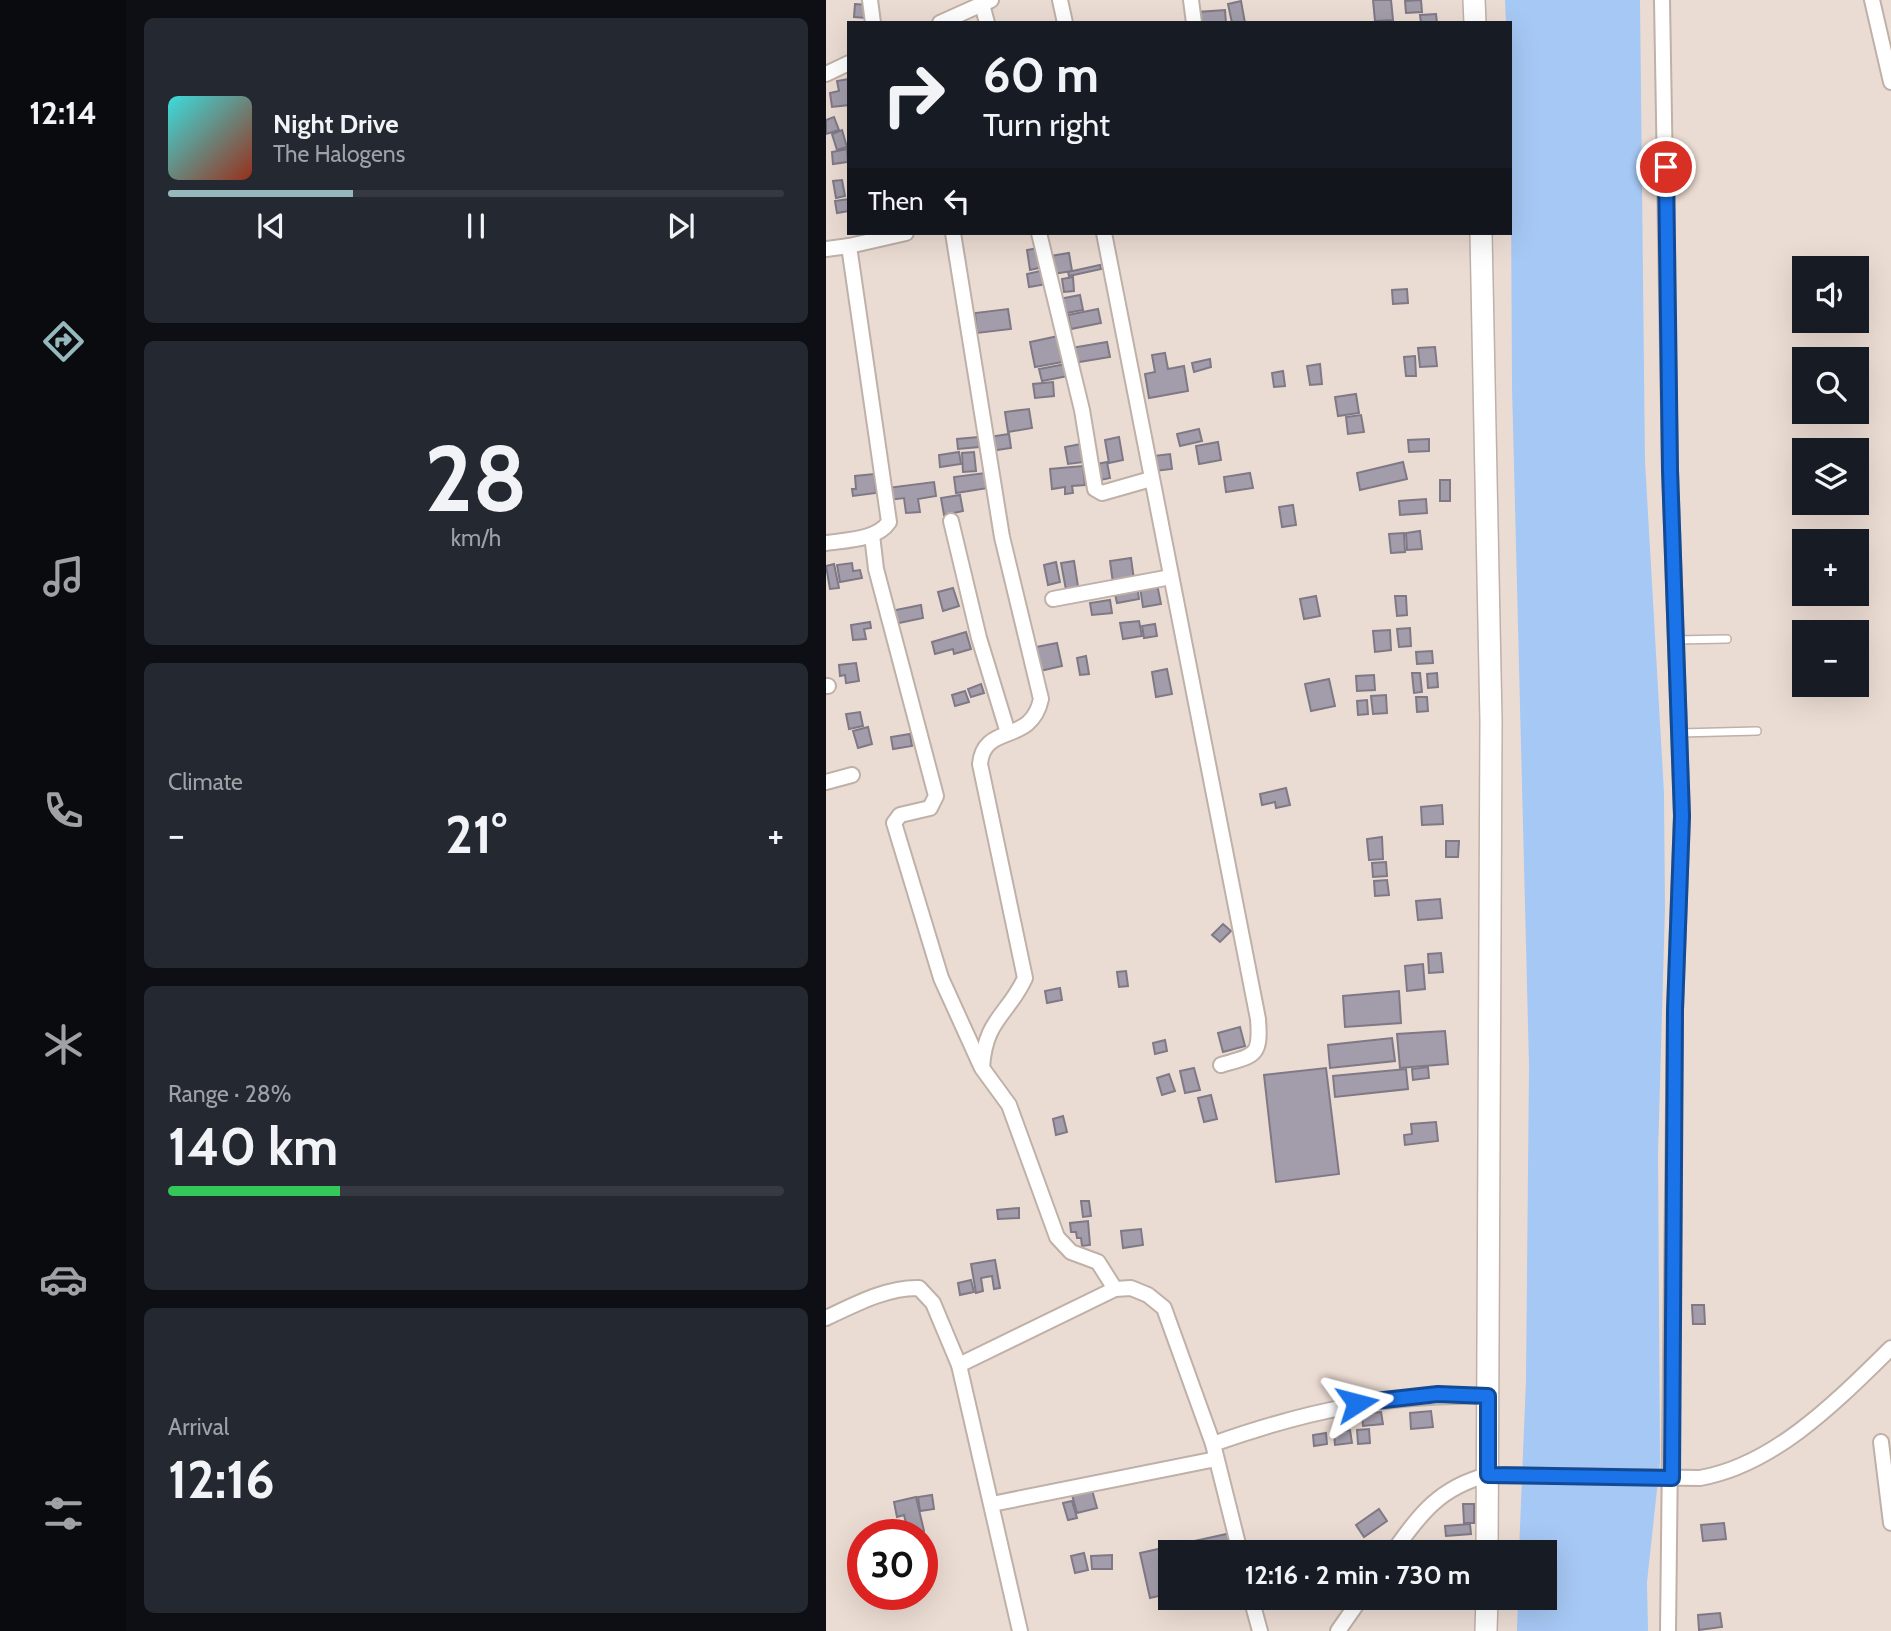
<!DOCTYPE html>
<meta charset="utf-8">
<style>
:root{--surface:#171b24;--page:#242831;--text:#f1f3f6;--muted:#9ea1a6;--line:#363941;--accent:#95b8bc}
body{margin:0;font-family:Cabin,sans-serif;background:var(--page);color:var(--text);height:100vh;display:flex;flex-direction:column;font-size:26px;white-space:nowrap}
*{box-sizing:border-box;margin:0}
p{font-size:23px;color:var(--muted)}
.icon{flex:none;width:38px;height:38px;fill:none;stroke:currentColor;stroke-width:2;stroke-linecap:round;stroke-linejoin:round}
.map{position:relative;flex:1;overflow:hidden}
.sheet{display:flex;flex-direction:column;gap:18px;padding:18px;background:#0d0f14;width:700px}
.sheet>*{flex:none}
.guide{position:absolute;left:21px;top:21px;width:665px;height:214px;border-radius:0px;box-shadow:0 7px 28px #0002;background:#171b24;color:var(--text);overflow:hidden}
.controls{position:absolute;left:966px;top:256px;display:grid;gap:14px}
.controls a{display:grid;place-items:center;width:77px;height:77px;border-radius:0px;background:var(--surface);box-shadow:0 7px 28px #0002;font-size:35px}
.speed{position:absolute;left:21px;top:1519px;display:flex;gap:14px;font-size:35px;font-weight:700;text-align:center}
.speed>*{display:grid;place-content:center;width:91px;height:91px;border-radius:50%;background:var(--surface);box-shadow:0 7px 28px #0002;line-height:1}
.speed .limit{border:10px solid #d22;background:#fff;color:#111}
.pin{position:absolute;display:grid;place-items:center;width:60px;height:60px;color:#fff;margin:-30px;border:4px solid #fff;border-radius:50%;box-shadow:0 2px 7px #0007}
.me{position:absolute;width:77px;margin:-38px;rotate:81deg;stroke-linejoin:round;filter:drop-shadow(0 0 5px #0008)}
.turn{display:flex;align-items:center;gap:24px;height:147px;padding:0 21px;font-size:32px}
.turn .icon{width:91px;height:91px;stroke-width:2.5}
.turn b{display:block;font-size:49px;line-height:60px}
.then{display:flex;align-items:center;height:66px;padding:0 21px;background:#0003;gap:14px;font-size:26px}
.big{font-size:52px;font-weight:800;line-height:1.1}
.sheet .card{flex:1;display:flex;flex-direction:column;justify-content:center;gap:10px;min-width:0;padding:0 24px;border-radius:10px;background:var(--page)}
.sheet .dial{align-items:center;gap:0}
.dial b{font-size:91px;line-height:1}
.song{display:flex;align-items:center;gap:21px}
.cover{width:84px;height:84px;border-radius:10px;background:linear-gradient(135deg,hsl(180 70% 55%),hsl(10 70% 35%))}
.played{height:7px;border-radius:4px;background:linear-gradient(90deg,var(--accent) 30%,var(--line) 30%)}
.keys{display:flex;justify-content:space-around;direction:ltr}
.heat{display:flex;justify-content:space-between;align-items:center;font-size:38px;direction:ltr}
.charge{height:10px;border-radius:5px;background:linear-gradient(90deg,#34c759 28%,var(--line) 0)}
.trip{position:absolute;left:332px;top:1540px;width:399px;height:70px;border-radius:0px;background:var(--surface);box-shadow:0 7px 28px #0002;font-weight:800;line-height:70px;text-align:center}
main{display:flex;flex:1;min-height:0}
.tab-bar{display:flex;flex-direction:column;width:126px;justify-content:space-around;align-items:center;background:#090b0e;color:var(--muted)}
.tab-bar .icon{width:49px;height:49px}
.tab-bar .selected{color:var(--accent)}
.tab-bar b{font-size:32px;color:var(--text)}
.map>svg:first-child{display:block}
.water{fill:#a6c8f4}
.building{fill:#a39dab;stroke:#7f7986;stroke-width:2}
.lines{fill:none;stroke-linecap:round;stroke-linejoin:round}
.service-casing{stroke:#bfb0a8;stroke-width:10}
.minor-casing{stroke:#bfb0a8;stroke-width:18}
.primary-casing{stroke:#bfb0a8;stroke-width:24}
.service{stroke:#fff;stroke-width:7}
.minor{stroke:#fff;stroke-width:14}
.primary{stroke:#fff;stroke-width:21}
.route-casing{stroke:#114b97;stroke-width:18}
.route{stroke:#1a73e8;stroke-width:12}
</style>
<main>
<nav class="tab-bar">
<b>12:14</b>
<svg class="icon selected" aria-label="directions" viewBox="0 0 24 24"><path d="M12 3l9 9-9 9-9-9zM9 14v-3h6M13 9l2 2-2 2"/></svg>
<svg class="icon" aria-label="music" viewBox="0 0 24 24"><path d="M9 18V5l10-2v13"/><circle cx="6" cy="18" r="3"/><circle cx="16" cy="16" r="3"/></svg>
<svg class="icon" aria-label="phone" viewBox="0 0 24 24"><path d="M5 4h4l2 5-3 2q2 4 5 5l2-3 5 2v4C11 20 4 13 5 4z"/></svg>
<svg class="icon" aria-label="climate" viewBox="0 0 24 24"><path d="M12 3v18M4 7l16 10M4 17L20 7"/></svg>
<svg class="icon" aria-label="car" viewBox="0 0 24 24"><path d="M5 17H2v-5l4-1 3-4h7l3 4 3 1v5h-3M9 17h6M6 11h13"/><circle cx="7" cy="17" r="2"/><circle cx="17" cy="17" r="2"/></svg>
<svg class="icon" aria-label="filters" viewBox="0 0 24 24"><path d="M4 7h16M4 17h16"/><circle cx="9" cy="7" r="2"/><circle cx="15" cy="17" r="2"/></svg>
</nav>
<section class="sheet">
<div class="card">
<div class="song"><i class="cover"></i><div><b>Night Drive</b><p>The Halogens</p></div></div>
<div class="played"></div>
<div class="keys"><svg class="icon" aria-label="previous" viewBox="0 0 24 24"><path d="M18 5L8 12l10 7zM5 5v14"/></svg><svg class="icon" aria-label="pause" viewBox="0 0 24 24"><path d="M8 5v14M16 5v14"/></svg><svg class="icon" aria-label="next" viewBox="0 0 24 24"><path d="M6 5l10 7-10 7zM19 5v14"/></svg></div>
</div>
<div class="card dial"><b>28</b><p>km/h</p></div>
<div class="card"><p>Climate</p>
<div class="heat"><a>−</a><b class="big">21°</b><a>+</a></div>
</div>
<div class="card"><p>Range · 28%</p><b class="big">140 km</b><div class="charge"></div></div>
<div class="card"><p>Arrival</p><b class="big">12:16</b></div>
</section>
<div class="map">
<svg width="1065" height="1631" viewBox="0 0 1065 1631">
<rect width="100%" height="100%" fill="#ebdcd3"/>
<path class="water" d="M679 0H814L819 461 838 793 839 908 832 1154 834 1462 821 1582 822 1631H691L692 1598H719V1552H693L700 1379 703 1065 686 386 684 23H680Z"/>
<g class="building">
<path d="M547 0H565L567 20 549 21Z"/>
<path d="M595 0 596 12 580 13 579 1Z"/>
<path d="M415 1 419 23H406L402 4Z"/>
<path d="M29 4 41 5 40 18 28 17Z"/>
<path d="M399 10 400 23H372L371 12Z"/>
<path d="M610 14 611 23H595L594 15Z"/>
<path d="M23 79V105L6 107 4 93 13 91 11 81Z"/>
<path d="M8 117 13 130 0 134V120Z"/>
<path d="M16 130 21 147 11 150 6 134Z"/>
<path d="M21 149 22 162 7 164 6 152Z"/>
<path d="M16 180 19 196 10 198 7 181Z"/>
<path d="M23 199V211L11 213 9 201Z"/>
<path d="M213 248 217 267 204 270 201 250Z"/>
<path d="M243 253 246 271 227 274 224 256Z"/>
<path d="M274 265 275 269 243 276 242 272Z"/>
<path d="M219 270 221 284 203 287 201 274Z"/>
<path d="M247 277 248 291 238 292 236 279Z"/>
<path d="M581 289 582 303 567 304 566 290Z"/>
<path d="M254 295 257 310 235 314 233 299Z"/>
<path d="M182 309 185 329 151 333 149 313Z"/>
<path d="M272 309 275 323 245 329 242 315Z"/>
<path d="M237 335 242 361 209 367 204 342Z"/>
<path d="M281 342 284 357 247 363 245 348Z"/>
<path d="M609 347 611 366 594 367 592 348Z"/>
<path d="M339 353 342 369 358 366 362 391 323 398 319 374 329 372 326 355Z"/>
<path d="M589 356 590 376H580L578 357Z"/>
<path d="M384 359 385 367 368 372 366 363Z"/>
<path d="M240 364 242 376 216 381 213 369Z"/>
<path d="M494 364 496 384 484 385 481 366Z"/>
<path d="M457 371 459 386 448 387 446 373Z"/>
<path d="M227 382 228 396 209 398 207 384Z"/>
<path d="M530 394 533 413 512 416 509 397Z"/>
<path d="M203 409 206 428 182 432 179 412Z"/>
<path d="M535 415 538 432 522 434 520 417Z"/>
<path d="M373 429 376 441 354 446 351 434Z"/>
<path d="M183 434 185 448 164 451 163 437Z"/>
<path d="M152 437 153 447 132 449 131 439Z"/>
<path d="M293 437 297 460 283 463 279 440Z"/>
<path d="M603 439V451L583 452 582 440Z"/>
<path d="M392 442 395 460 373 464 370 446Z"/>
<path d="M255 444 258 462 242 464 239 447Z"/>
<path d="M133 452 135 464 114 467 113 455Z"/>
<path d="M148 452 150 471 137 472 136 453Z"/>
<path d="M344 454 346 469 329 471 327 456Z"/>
<path d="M281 462 284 478 274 480 271 464Z"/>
<path d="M577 462 581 479 534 490 531 473Z"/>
<path d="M257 466 259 485 246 486 247 493 239 494V487L226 489 224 469Z"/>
<path d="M159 473 162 488 130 493 128 477Z"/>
<path d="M424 473 427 488 400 492 398 477Z"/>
<path d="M48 474 50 493 27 496 26 489H30L29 476Z"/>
<rect x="614" y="480" width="10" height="21"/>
<path d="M108 482 110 496 92 499 94 512 80 513 78 498 63 500 61 488Z"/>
<path d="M134 495 137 511 118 515 115 498Z"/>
<path d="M600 499 601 513 574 515 573 501Z"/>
<path d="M467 505 470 525 456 527 453 507Z"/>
<path d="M594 531 596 549 581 550 580 533Z"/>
<path d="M578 533 579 552 565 553 563 534Z"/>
<path d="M305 558 308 580 287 583 284 561Z"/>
<path d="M248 561 253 593 241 595 235 563Z"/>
<path d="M230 562 234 582 222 585 218 565Z"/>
<path d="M26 563 27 571 34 570 36 578 14 582 11 565Z"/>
<path d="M8 564 13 588 4 589 0 566Z"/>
<path d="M331 584 335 604 317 607 314 587Z"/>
<path d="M311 586 313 599 291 603 288 590Z"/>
<path d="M127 588 133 606 117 611 112 592Z"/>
<path d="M490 596 494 616 478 619 474 599Z"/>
<path d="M569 596H580L581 615 571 616Z"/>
<path d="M284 600 286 613 266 615 264 603Z"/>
<path d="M95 605 97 618 68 624 65 611Z"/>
<path d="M313 621 316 636 297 639 294 623Z"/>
<path d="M44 622 45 628 38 629 40 639 27 640 25 625Z"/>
<path d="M329 624 331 636 318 638 316 626Z"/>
<path d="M584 628 585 646 573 647 571 629Z"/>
<path d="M564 630 565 650 549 652 547 631Z"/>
<path d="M140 632 145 649 128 654 127 649 109 654 106 642Z"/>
<path d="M231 643 236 666 214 671 210 647Z"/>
<path d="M606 651 607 663 591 664 590 652Z"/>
<path d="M260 656 263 674 254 675 251 658Z"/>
<path d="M30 663 33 681 20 683 19 675 14 676 13 665Z"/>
<path d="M341 669 346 694 330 697 326 672Z"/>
<path d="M586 673H594L596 692 588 693Z"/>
<path d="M611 673 612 687 602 688 601 674Z"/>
<path d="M548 675 549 690 531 691 530 676Z"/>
<path d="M503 679 509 706 485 711 479 684Z"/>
<path d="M155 684 158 693 145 697 142 689Z"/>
<path d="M139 691 143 702 129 706 126 695Z"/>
<path d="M560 695 561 713 547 714 545 696Z"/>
<path d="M590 697H601L602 711 591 712Z"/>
<path d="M541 700 542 714 532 715 531 701Z"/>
<path d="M34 712 37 726 23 729 20 714Z"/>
<path d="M42 727 46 744 32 748 27 731Z"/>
<path d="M84 734 86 746 67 749 65 737Z"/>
<path d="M460 788 464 805 450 808 449 802 436 805 434 794Z"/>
<path d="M616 805 617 824 596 825 595 807Z"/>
<path d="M556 837 557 859 543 860 541 839Z"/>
<path d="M620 841H633L632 857H620Z"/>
<path d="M560 862 561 876 547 877 546 863Z"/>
<path d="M561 880 563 895 549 896 548 881Z"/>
<path d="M614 899 616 918 592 920 590 901Z"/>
<path d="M397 924 405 931 394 942 386 935Z"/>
<path d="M615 953 617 972 603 973 602 954Z"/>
<path d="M597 964 599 989 581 991 579 966Z"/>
<path d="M300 971 302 986 293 987 291 972Z"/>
<path d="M234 988 236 1000 221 1003 219 991Z"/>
<path d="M573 991 575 1023 519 1027 517 996Z"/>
<path d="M414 1027 419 1046 397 1052 392 1033Z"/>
<path d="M619 1031 622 1064 574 1068 571 1034Z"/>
<path d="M566 1038 569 1061 504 1068 502 1045Z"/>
<path d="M339 1040 341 1051 329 1054 327 1043Z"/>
<path d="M602 1067 603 1078 587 1080 586 1069Z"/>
<path d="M368 1068 374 1090 359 1093 354 1071Z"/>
<path d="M500 1068 513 1174 450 1182 438 1075Z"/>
<path d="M580 1069 582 1089 509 1097 507 1076Z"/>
<path d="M343 1074 349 1091 336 1095 331 1078Z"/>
<path d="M385 1095 391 1119 378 1122 372 1098Z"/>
<path d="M237 1116 241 1132 230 1135 227 1119Z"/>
<path d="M610 1122 612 1141 579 1145 578 1135 586 1134 585 1124Z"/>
<path d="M255 1201H263L265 1216 257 1217Z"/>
<path d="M193 1208V1218L172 1219 171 1210Z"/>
<path d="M262 1221 264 1245 256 1246 255 1238H251L250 1232H245L244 1223Z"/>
<path d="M315 1229 317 1245 297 1248 295 1231Z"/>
<path d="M169 1260 174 1288 168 1289 166 1276 155 1278 157 1291 150 1293 145 1264Z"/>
<path d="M145 1280 148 1292 134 1295 132 1283Z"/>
<path d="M866 1305H878L879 1324H867Z"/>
<path d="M605 1411 607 1427 585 1429 584 1413Z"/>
<path d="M555 1412 557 1424 537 1426 536 1414Z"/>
<path d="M543 1429 544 1443 532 1444 531 1430Z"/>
<path d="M524 1430 526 1443 509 1445 508 1432Z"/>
<path d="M500 1433 501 1444 488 1446 487 1435Z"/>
<path d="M266 1490 271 1508 251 1513 246 1495Z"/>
<path d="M106 1495 108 1509 94 1511 92 1497Z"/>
<path d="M90 1497 98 1531 83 1535 78 1515 71 1517 68 1502Z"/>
<path d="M246 1501 251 1518 242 1520 237 1503Z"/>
<path d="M637 1504H648V1523H638Z"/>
<path d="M553 1509 561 1521 538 1537 530 1525Z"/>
<path d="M898 1523 900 1539 877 1541 875 1525Z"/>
<path d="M644 1524 645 1534 620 1536 619 1526Z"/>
<path d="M405 1533 408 1545 402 1546 404 1552H345V1593L324 1598 314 1553Z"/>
<path d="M258 1553 262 1570 249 1573 245 1556Z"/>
<path d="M286 1555V1569H266L265 1556Z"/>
<path d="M894 1613 896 1627 873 1630 872 1615Z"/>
</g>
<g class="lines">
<g class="service-casing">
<g id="service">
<path d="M850 640 901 639"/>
<path d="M854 733 931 731"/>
</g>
</g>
<g class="minor-casing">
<g id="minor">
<path d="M44 0 47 23"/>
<path d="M234 0 239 23"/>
<path d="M365 0 368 23"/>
<path d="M836 0 844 470 856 816 849 1010 842 1631"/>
<path d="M1046 0 1065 82"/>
<path d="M156 4 161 23"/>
<path d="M114 23 165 0"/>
<path d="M0 74 23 63"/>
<path d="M127 233 176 537 215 699C205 746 158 722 154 764L199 978C182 1015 159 1019 156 1068L183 1105 231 1237 245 1252 272 1262 289 1289"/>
<path d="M213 233 256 410 269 489 276 493 325 479"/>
<path d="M278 233 432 1019C435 1057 429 1055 395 1065"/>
<path d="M0 249 23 246"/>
<path d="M125 521 153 638 182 733"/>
<path d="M46 535 50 569 110 796 104 808 74 815 68 823 115 978 155 1066"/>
<path d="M0 543C20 540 51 540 63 522L23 246 80 233"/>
<path d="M227 599 345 577"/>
<path d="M0 686H2"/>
<path d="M0 782 26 775"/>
<path d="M0 1318C28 1305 61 1287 93 1288L107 1303 133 1365 194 1631"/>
<path d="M133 1365 289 1289 305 1288 322 1295 338 1308 387 1444 414 1552"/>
<path d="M1055 1442 1065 1523"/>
<path d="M387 1444C480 1411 563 1393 662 1396"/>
<path d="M166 1504 390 1459"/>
<path d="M567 1552C594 1514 614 1487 662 1475L874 1478C949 1465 1012 1400 1065 1348"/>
<path d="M425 1598 434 1631"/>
<path d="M512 1631 535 1598"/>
</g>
</g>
<g class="primary-casing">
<g id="primary">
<path d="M648 0 649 23"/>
<path d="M655 233 665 721 661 1552"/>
<path d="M660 1631 661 1598"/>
</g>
</g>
<use href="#service" class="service"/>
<use href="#minor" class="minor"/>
<use href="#primary" class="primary"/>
</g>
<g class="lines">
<g class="route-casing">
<path id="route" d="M531 1403 612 1394 662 1396V1475L846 1478 849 1010 856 816 844 470 840 167"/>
</g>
<use href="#route" class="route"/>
</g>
</svg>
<div class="controls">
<a><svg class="icon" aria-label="sound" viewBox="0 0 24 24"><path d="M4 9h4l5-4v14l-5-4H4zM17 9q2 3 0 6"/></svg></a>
<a><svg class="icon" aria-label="search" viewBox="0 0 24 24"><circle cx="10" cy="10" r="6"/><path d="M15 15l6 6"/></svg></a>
<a><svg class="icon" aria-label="layers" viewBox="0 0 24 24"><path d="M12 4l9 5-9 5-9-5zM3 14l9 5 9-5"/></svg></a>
<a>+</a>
<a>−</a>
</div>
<div class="speed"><div class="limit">30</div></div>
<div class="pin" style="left:840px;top:167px;background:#d93025"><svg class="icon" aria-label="arrive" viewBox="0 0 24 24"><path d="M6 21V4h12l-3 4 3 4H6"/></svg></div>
<svg class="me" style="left:531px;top:1403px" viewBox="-20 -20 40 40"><path d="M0-17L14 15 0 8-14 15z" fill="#1a73e8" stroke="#fff" stroke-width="4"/></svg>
<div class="trip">12:16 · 2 min · 730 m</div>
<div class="guide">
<div class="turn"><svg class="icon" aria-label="right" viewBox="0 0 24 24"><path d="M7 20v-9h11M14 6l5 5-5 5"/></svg><div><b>60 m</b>Turn right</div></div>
<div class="then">Then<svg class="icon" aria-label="left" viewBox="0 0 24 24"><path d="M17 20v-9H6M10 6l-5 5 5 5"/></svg></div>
</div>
</div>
</main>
